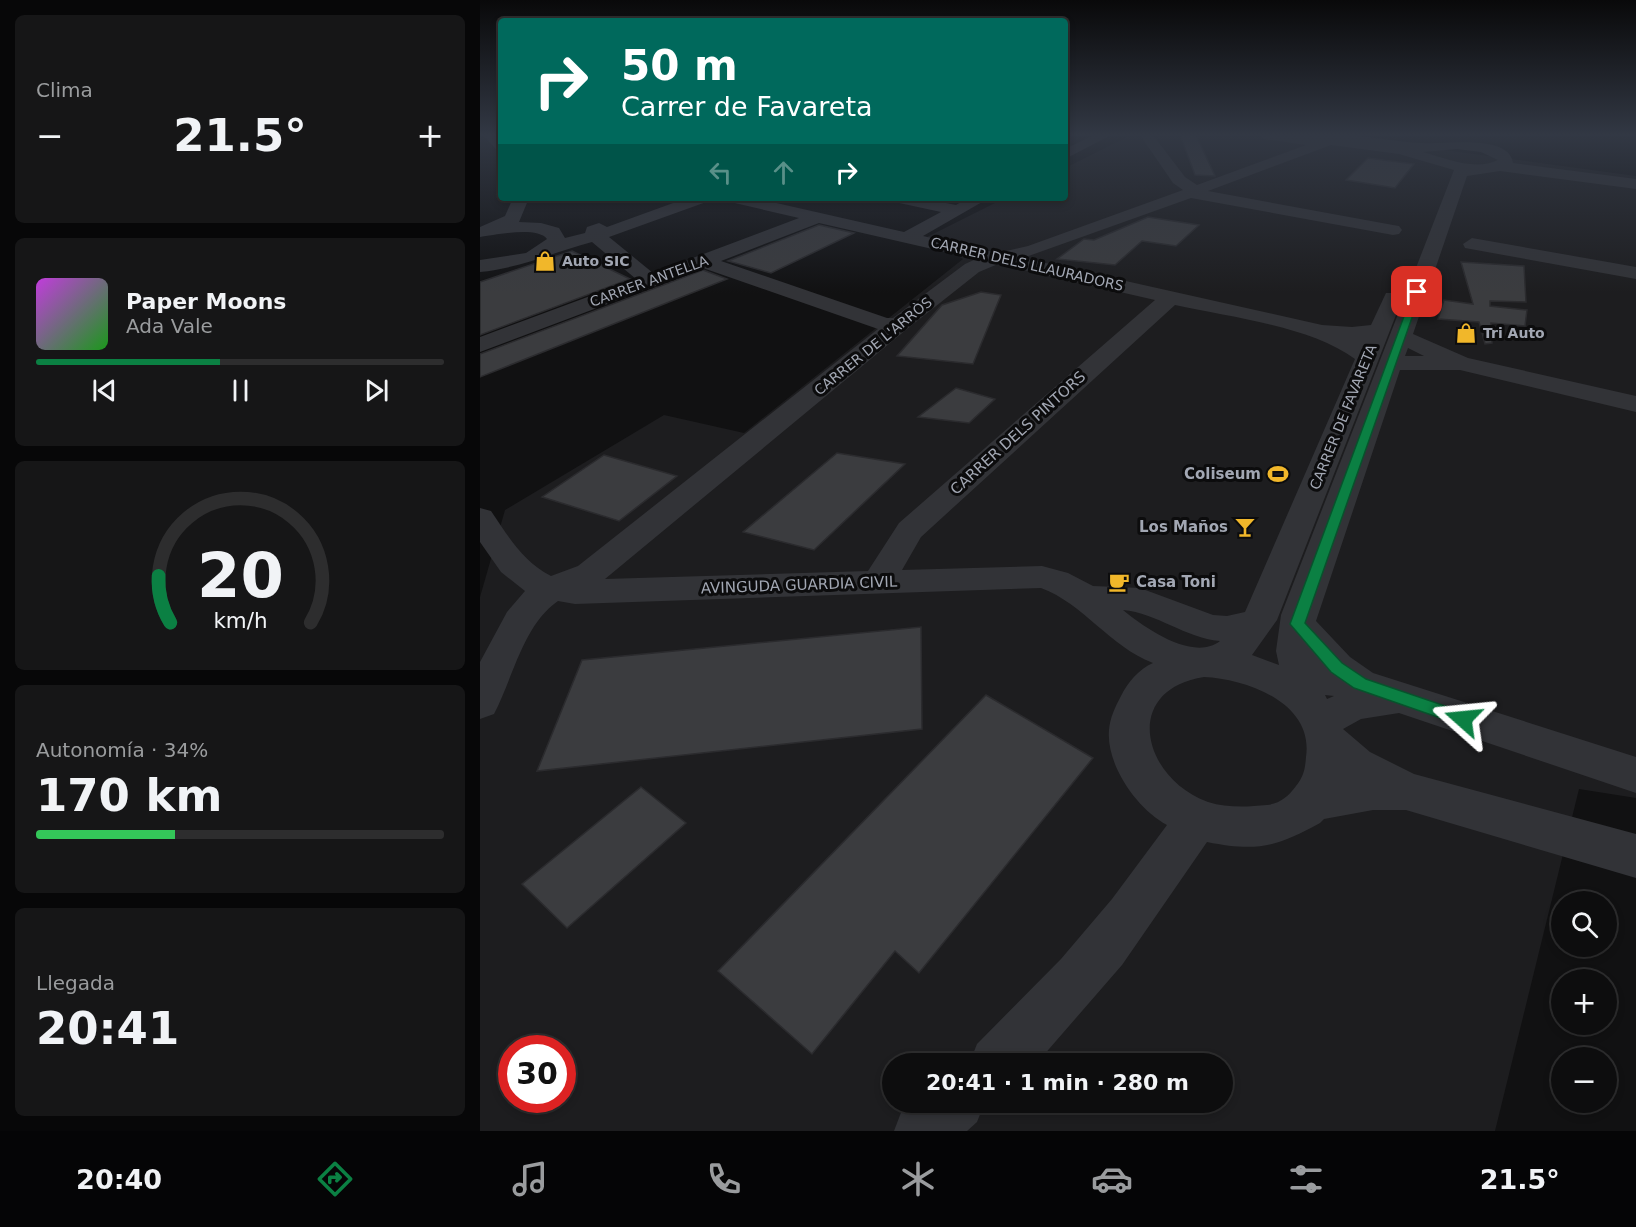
<!DOCTYPE html>
<html lang="es">
<meta charset="utf-8">
<style>
:root{--surface:#0d0d0e;--page:#161617;--text:#f1f3f6;--muted:#9a9c9e;--line:#2d2d2e;--accent:#0b8043}
body{margin:0;font-family:"DejaVu Sans",sans-serif;background:var(--page);color:var(--text);height:100vh;display:flex;flex-direction:column;font-size:22px;white-space:nowrap}
*{box-sizing:border-box;margin:0}
p{font-size:20px;color:var(--muted)}
.icon{flex:none;width:33px;height:33px;fill:none;stroke:currentColor;stroke-width:2;stroke-linecap:round;stroke-linejoin:round}
.map{position:relative;flex:1;overflow:hidden}
.side{display:flex;flex-direction:column;gap:15px;padding:15px;background:#070708;width:480px}
.side>*{flex:none}
.banner{position:absolute;left:18px;top:18px;width:570px;height:183px;border-radius:6px;box-shadow:0 3px 9px #0003,0 0 0 2px var(--line);background:#00695c;color:#fff;overflow:hidden}
.buttons{position:absolute;left:1071px;top:891px;display:grid;gap:12px}
.buttons a{display:grid;place-items:center;width:66px;height:66px;border-radius:50%;background:var(--surface);box-shadow:0 3px 9px #0003,0 0 0 2px var(--line);font-size:30px}
.speed{position:absolute;left:18px;top:1035px;display:flex;gap:12px;font-size:30px;font-weight:700;text-align:center}
.speed>*{display:grid;place-content:center;width:78px;height:78px;border-radius:50%;background:var(--surface);box-shadow:0 3px 9px #0003,0 0 0 2px var(--line);line-height:1}
.speed .limit{border:9px solid #d22;background:#fff;color:#111}
.pin{position:absolute;display:grid;place-items:center;width:51px;height:51px;color:#fff;margin:-26px;border-radius:12px;box-shadow:0 3px 9px #0006}
.me{position:absolute;width:66px;margin:-33px;rotate:288deg;stroke-linejoin:round;filter:drop-shadow(0 0 4px #0008)}
.turn{display:flex;align-items:center;gap:21px;height:126px;padding:0 24px;font-size:27px}
.turn .icon{width:78px;height:78px;stroke-width:2.5}
.turn b{display:block;font-size:42px;line-height:51px}
.lanes{display:flex;align-items:center;height:57px;padding:0 24px;background:#0003;justify-content:center;gap:30px;direction:ltr}
.lanes .off{opacity:.35}
.big{font-size:45px;font-weight:600;line-height:1.1}
.side .tile{flex:1;display:flex;flex-direction:column;justify-content:center;gap:9px;min-width:0;padding:0 21px;border-radius:9px;background:var(--page)}
.side .dial{align-items:center;gap:0}
.dial svg{height:156px;overflow:visible;fill:none;stroke:var(--line);stroke-width:7;stroke-linecap:round;text-anchor:middle}
.dial text{fill:var(--text);stroke:none}
.song{display:flex;align-items:center;gap:18px}
.cover{width:72px;height:72px;border-radius:9px;background:linear-gradient(135deg,hsl(290 70% 55%),hsl(120 70% 35%))}
.played{height:6px;border-radius:3px;background:linear-gradient(90deg,var(--accent) 45%,var(--line) 45%)}
.keys{display:flex;justify-content:space-around;direction:ltr}
.heat{display:flex;justify-content:space-between;align-items:center;font-size:33px;direction:ltr}
.charge{height:9px;border-radius:4px;background:linear-gradient(90deg,#34c759 34%,var(--line) 0)}
.trip{position:absolute;left:402px;top:1053px;width:351px;height:60px;border-radius:30px;background:var(--surface);box-shadow:0 3px 9px #0003,0 0 0 2px var(--line);font-weight:600;line-height:60px;text-align:center}
.menu{display:flex;height:96px;justify-content:space-around;align-items:center;background:#050506;color:var(--muted)}
.menu .icon{width:42px;height:42px}
.menu .current{color:var(--accent)}
.menu b{font-size:27px;color:var(--text)}
main{display:flex;flex:1;min-height:0}
.map>svg:first-child{display:block}
.built{fill:#1d1d1f;fill-rule:evenodd}
.building{fill:#3b3c3f;stroke:#2b2b2e;stroke-width:1.5}
.lines{fill:none;stroke-linecap:round;stroke-linejoin:round}
.minor{fill:#323337;fill-rule:evenodd}
.route{fill:#0b8043;stroke:#07532c;stroke-width:1.5}
.labels{text-anchor:middle;dominant-baseline:central;stroke-width:6;stroke-linejoin:round;paint-order:stroke}
.far-poi-label{font-size:14px;font-weight:bold;fill:#a2a7b3;stroke:#0c0c0d;text-anchor:start}
.far-street-label{font-size:14px;fill:#a2a7b3;stroke:#0c0c0d}
.street-label{font-size:15px;fill:#a2a7b3;stroke:#0c0c0d}
.poi-label{font-size:15px;font-weight:bold;fill:#a2a7b3;stroke:#0c0c0d;text-anchor:end}
</style>
<main>
<section class="side">
<div class="tile"><p>Clima</p>
<div class="heat"><a>−</a><b class="big">21.5°</b><a>+</a></div>
</div>
<div class="tile">
<div class="song"><i class="cover"></i><div><b>Paper Moons</b><p>Ada Vale</p></div></div>
<div class="played"></div>
<div class="keys"><svg class="icon" aria-label="previous" viewBox="0 0 24 24"><path d="M18 5L8 12l10 7zM5 5v14"/></svg><svg class="icon" aria-label="pause" viewBox="0 0 24 24"><path d="M8 5v14M16 5v14"/></svg><svg class="icon" aria-label="next" viewBox="0 0 24 24"><path d="M6 5l10 7-10 7zM19 5v14"/></svg></div>
</div>
<div class="tile dial"><svg viewBox="0 0 100 80">
<path d="M14 69A42 42 0 1 1 86 69"/>
<path d="M14 69A42 42 0 0 1 8 45" stroke="#0b8043"/>
<text x="50" y="56" font-size="32" font-weight="700">20</text>
<text x="50" y="72" font-size="11">km/h</text>
</svg></div>
<div class="tile"><p>Autonomía · 34%</p><b class="big">170 km</b><div class="charge"></div></div>
<div class="tile"><p>Llegada</p><b class="big">20:41</b></div>
</section>
<div class="map">
<svg width="1156" height="1131" viewBox="0 0 1156 1131">
<rect width="100%" height="100%" fill="#111112"/>
<path class="built" d="M651 135H853L1156 176V798L1099 789 1015 1131H0V597L25 510 184 415 264 433 483 259 447 237 525 198H585V168ZM32 1048H82V1100H32ZM412 1064H742V1102H412Z"/>
<g class="building">
<path d="M700 135H716L735 176 715 175Z"/>
<path d="M888 158 934 164 915 188 866 180Z"/>
<path d="M668 217 719 225 696 246 662 241 635 265 577 259 604 239 614 240Z"/>
<path d="M339 225 374 233 291 273 248 261Z"/>
<path d="M92 251 150 279 0 335V282Z"/>
<path d="M981 262 1044 266 1046 302 1010 301V306L1047 310 1045 326 1011 323 1012 343 1005 344 999 322 958 319 964 300 993 304Z"/>
<path d="M223 270 247 279 0 377V354Z"/>
<path d="M501 292 521 295 493 364 417 356 462 305Z"/>
<path d="M476 388 515 399 489 423 438 417Z"/>
<path d="M357 453 425 464 334 550 263 532Z"/>
<path d="M124 455 197 476 139 521 62 497Z"/>
<path d="M441 627 442 729 57 771 102 660Z"/>
<path d="M506 695 613 758 439 973 415 951 332 1054 238 971Z"/>
<path d="M161 787 206 823 87 928 42 884Z"/>
</g>
<g class="lines">
<g class="minor">
<path d="M3 135H17L21 138V150L16 149Z"/>
<path d="M614 135H631L585 159V149Z"/>
<path d="M660 135H673L705 177 717 185 826 145 784 139 778 135C807 135 835 133 864 135 890 136 916 142 942 143 963 145 1029 133 1033 163L1156 179V189L1020 171 987 176 933 334 988 358 1156 396V412L980 370H920L836 621 870 657 893 673 1156 757V793L919 713 881 719 863 729 890 752 934 774 1156 834V878L926 810H893L844 819 840 823C796 847 777 852 727 842L642 965 556 1064H489L497 1044 581 959 632 899 687 825C657 809 626 765 629 730 630 718 635 707 641 696 648 682 659 669 673 663 629 646 604 604 561 588L95 604 78 601C43 625 33 678 14 714L0 719V662L27 612 45 591 21 572 0 542V508L11 511C28 536 43 562 71 576L98 566 398 329 223 268 0 352V337L156 279 112 242C74 252 41 268 0 272V260L46 253 67 239C57 226 15 235 0 237V227L25 216 33 198H49L39 222 61 223 79 228 85 238 105 233 107 227 119 223 127 227 207 198H231L229 201 129 237 173 273 319 218 246 201 244 198H274L424 232 461 212 410 201 408 198H441L476 205 488 198H509L443 236 518 253 548 246 703 190 693 183ZM851 145 919 154 974 170 801 615 796 651 799 665 772 655 797 620 923 297 920 293H906L891 325 872 327 842 325 543 258 711 198 913 235 919 234 922 230 919 226 913 225 728 191ZM977 149 1001 152 1018 160C995 171 967 159 943 152ZM339 223 496 259 485 264 413 318H407L241 261ZM518 264 675 300 419 523 388 571 125 579 427 329 499 272ZM695 305C749 317 831 326 875 359L765 612 747 616 733 615 660 588 613 586 588 573 562 566 422 570 441 537ZM928 348 944 356H925ZM643 610C677 613 705 638 740 641 713 662 665 628 643 610ZM724 677C767 679 834 703 826 757 825 769 824 776 816 786 809 796 799 804 787 805 767 807 747 808 728 802 662 778 641 690 724 677ZM845 695 854 696 847 699Z"/>
<path d="M992 238 1156 267V279L985 248 983 244Z"/>
<path d="M432 1102H505L497 1122 487 1131H414L422 1110Z"/>
</g>
</g>
<linearGradient id="sky" x2="0" y2="1"><stop stop-color="#09090a"/><stop offset="0.46" stop-color="#323844"/><stop offset="1" stop-color="#323844" stop-opacity="0"/></linearGradient>
<rect width="1156" height="293" fill="url(#sky)"/>
<path class="route" d="M937 290 941 292 825 623 862 663 886 679 989 714 992 719 989 724 983 726 874 688 851 672 810 624 933 292Z"/>
<defs>
<g id="shop-bare" transform="scale(1.62)"><path d="M-5-2.5h2.3a2.7 3.5 0 0 1 5.4 0H5L5.5 6h-11ZM-1.5-2.5h3a1.5 2.3 0 0 0-3 0Z" fill="#f1b72a" stroke="#0c0c0d" stroke-width="2.5" paint-order="stroke"/></g>
<g id="stadium-bare" transform="scale(1.62)"><path d="M0-5a6.5 5 0 1 0 0 10a6.5 5 0 1 0 0-10ZM-3.5-1.8h7v3.6h-7Z" fill="#f1b72a" stroke="#0c0c0d" stroke-width="2.5" paint-order="stroke"/></g>
<g id="bar-bare" transform="scale(1.62)"><path d="M-6-5H6L.8 .8V4.5H3.5V6h-7V4.5H-.8V.8Z" fill="#f1b72a" stroke="#0c0c0d" stroke-width="2.5" paint-order="stroke"/></g>
<g id="cafe-bare" transform="scale(1.62)"><path d="M-5.5-4.5H6V0H3Q3 3.5 0 3.5H-2.5Q-5.5 3.5-5.5 0ZM3-3.2v2h1.7v-2ZM-6 4.5H4V6H-6Z" fill="#f1b72a" stroke="#0c0c0d" stroke-width="2.5" paint-order="stroke"/></g>
</defs>
<g fill-rule="evenodd">
<use href="#shop-bare" x="65" y="261"/>
<use href="#shop-bare" x="986" y="333"/>
<use href="#stadium-bare" x="798" y="474"/>
<use href="#bar-bare" x="765" y="527"/>
<use href="#cafe-bare" x="639" y="582"/>
</g>
<g class="labels">
<g class="far-poi-label">
<text x="82" y="261">Auto SIC</text>
<text x="1003" y="333">Tri Auto</text>
</g>
<g class="far-street-label">
<text transform="translate(547 264) rotate(13)">CARRER DELS LLAURADORS</text>
<text transform="translate(169 281) rotate(-20)">CARRER ANTELLA</text>
<text transform="translate(393 346) rotate(-39)">CARRER DE L'ARRÒS</text>
<text transform="translate(863 417) rotate(-68)">CARRER DE FAVARETA</text>
</g>
<g class="street-label">
<text transform="translate(538 433) rotate(-42)">CARRER DELS PINTORS</text>
<text transform="translate(319 585) rotate(-2)">AVINGUDA GUARDIA CIVIL</text>
</g>
<g class="poi-label">
<text x="781" y="474">Coliseum</text>
<text x="748" y="527">Los Maños</text>
<text x="656" y="582" text-anchor="start">Casa Toni</text>
</g>
</g>
</svg>
<div class="buttons">
<a><svg class="icon" aria-label="search" viewBox="0 0 24 24"><circle cx="10" cy="10" r="6"/><path d="M15 15l6 6"/></svg></a>
<a>+</a>
<a>−</a>
</div>
<div class="speed"><div class="limit">30</div></div>
<div class="pin" style="left:937px;top:292px;background:#d93025"><svg class="icon" aria-label="arrive" viewBox="0 0 24 24"><path d="M6 21V4h12l-3 4 3 4H6"/></svg></div>
<svg class="me" style="left:983px;top:719px" viewBox="-20 -20 40 40"><path d="M0-17L14 15 0 8-14 15z" fill="#0b8043" stroke="#fff" stroke-width="4"/></svg>
<div class="trip">20:41 · 1 min · 280 m</div>
<div class="banner">
<div class="turn"><svg class="icon" aria-label="right" viewBox="0 0 24 24"><path d="M7 20v-9h11M14 6l5 5-5 5"/></svg><div><b>50 m</b>Carrer de Favareta</div></div>
<div class="lanes"><svg class="icon off" aria-label="left" viewBox="0 0 24 24"><path d="M17 20v-9H6M10 6l-5 5 5 5"/></svg><svg class="icon off" aria-label="ahead" viewBox="0 0 24 24"><path d="M12 20V5M6 11l6-6 6 6"/></svg><svg class="icon" aria-label="right" viewBox="0 0 24 24"><path d="M7 20v-9h11M14 6l5 5-5 5"/></svg></div>
</div>
</div>
</main>
<nav class="menu">
<b>20:40</b>
<svg class="icon current" aria-label="directions" viewBox="0 0 24 24"><path d="M12 3l9 9-9 9-9-9zM9 14v-3h6M13 9l2 2-2 2"/></svg>
<svg class="icon" aria-label="music" viewBox="0 0 24 24"><path d="M9 18V5l10-2v13"/><circle cx="6" cy="18" r="3"/><circle cx="16" cy="16" r="3"/></svg>
<svg class="icon" aria-label="phone" viewBox="0 0 24 24"><path d="M5 4h4l2 5-3 2q2 4 5 5l2-3 5 2v4C11 20 4 13 5 4z"/></svg>
<svg class="icon" aria-label="climate" viewBox="0 0 24 24"><path d="M12 3v18M4 7l16 10M4 17L20 7"/></svg>
<svg class="icon" aria-label="car" viewBox="0 0 24 24"><path d="M5 17H2v-5l4-1 3-4h7l3 4 3 1v5h-3M9 17h6M6 11h13"/><circle cx="7" cy="17" r="2"/><circle cx="17" cy="17" r="2"/></svg>
<svg class="icon" aria-label="filters" viewBox="0 0 24 24"><path d="M4 7h16M4 17h16"/><circle cx="9" cy="7" r="2"/><circle cx="15" cy="17" r="2"/></svg>
<b>21.5°</b>
</nav>
